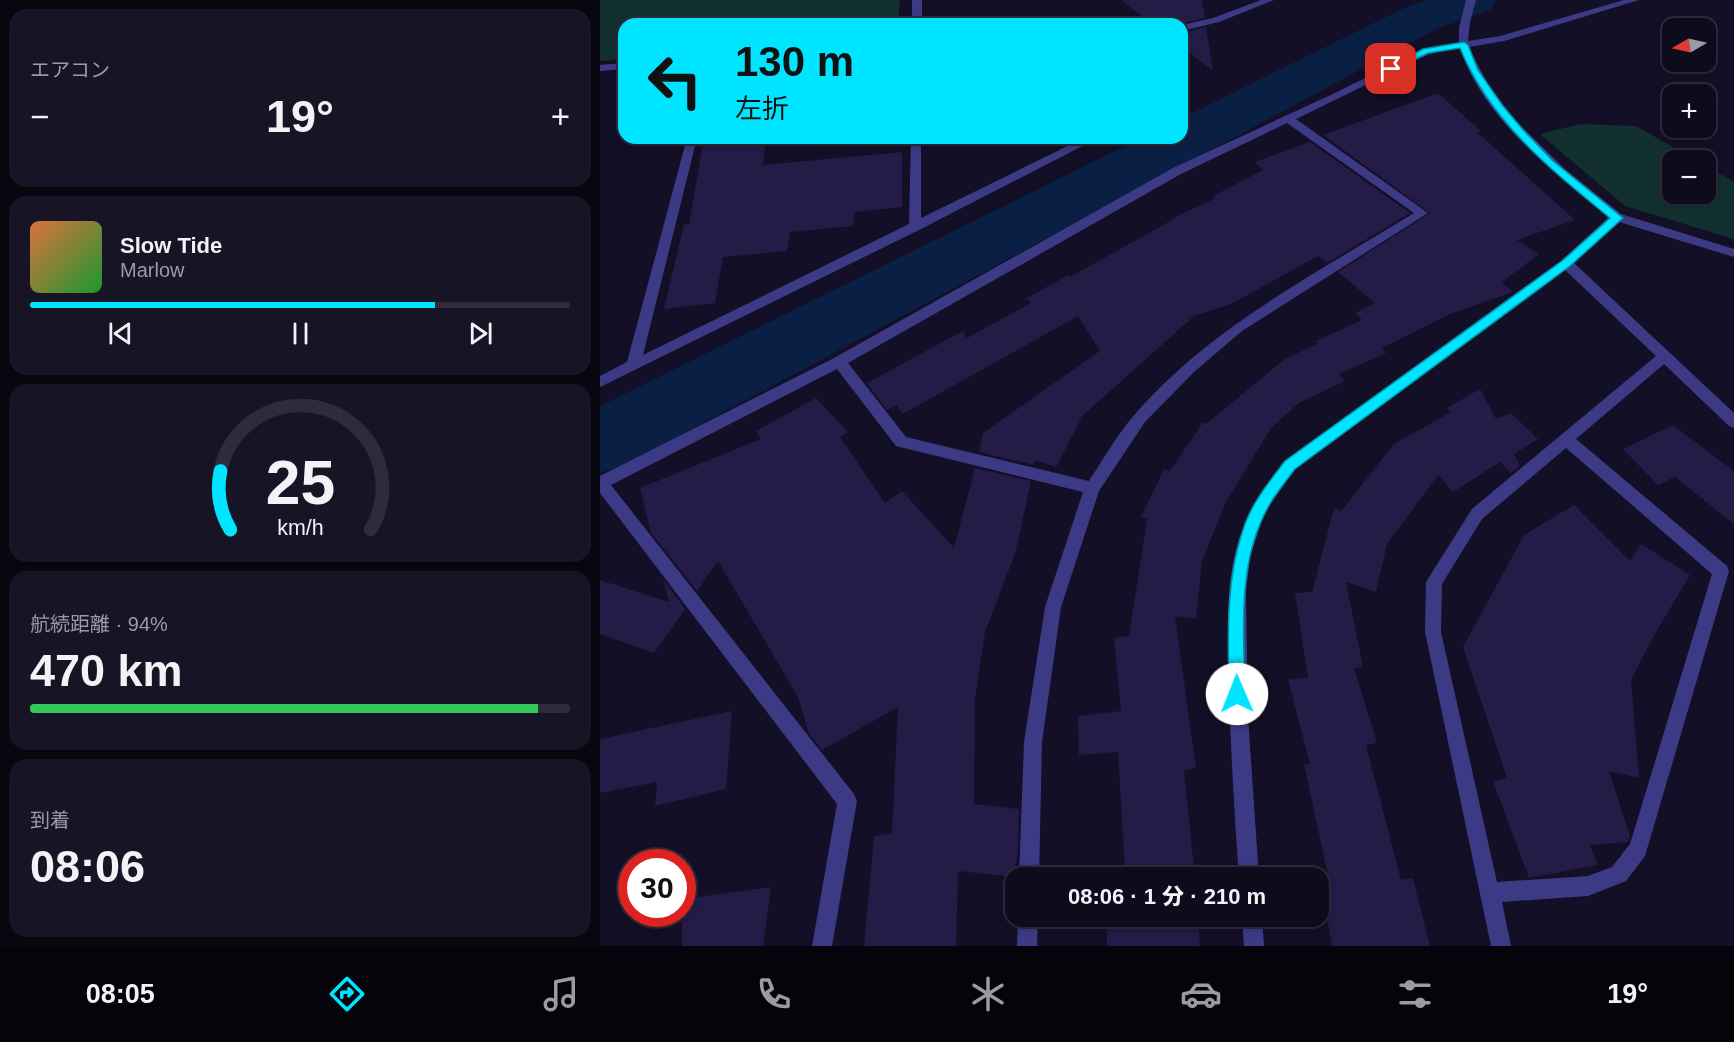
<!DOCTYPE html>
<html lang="ja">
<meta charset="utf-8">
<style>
:root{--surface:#0e0b1c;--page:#171425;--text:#f1f3f6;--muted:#9b9ba3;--line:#2e2b3b;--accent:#00e5ff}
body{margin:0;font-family:Helvetica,"Noto Sans JP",sans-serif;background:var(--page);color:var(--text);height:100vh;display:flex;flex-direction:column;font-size:22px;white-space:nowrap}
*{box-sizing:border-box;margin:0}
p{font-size:20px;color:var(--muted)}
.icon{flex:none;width:33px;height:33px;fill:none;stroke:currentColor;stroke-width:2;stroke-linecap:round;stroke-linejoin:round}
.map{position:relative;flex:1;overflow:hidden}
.details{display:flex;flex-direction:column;gap:9px;padding:9px;background:#08060f;width:600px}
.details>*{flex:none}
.top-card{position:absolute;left:18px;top:18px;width:570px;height:126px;border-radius:18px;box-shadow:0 3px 9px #0003,0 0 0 2px var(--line);background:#00e5ff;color:#111;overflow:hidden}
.needle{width:39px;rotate:261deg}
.controls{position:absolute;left:1062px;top:18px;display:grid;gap:12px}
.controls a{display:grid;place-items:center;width:54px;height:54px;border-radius:12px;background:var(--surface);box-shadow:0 3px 9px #0003,0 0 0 2px var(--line);font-size:30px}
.speed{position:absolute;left:18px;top:849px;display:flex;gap:12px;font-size:30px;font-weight:700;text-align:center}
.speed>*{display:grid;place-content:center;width:78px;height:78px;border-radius:50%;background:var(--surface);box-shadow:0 3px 9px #0003,0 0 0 2px var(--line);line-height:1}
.speed .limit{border:9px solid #d22;background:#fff;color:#111}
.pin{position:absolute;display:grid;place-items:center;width:51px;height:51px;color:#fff;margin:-26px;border-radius:12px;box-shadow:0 3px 9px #0006}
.me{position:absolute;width:66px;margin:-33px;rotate:359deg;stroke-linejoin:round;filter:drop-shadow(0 0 4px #0008)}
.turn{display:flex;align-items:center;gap:21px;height:126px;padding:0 18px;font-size:27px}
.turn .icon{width:78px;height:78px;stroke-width:2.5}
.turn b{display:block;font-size:42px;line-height:51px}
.big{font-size:45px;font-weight:800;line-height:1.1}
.details .card{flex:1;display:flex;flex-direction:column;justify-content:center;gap:9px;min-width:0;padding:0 21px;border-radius:18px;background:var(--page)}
.details .dial{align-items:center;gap:0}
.dial svg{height:156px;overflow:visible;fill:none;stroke:var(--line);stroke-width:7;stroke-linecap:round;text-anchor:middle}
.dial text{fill:var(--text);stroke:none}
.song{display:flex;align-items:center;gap:18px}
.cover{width:72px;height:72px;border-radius:9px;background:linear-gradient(135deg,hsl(20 70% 55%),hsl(130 70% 35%))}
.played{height:6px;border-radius:3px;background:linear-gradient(90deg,var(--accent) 75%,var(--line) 75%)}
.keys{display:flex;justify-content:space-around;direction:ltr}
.heat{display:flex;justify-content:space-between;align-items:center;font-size:33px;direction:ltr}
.charge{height:9px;border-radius:4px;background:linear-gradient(90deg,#34c759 94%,var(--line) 0)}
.trip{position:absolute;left:405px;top:867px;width:324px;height:60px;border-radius:18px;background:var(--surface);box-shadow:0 3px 9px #0003,0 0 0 2px var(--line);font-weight:800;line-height:60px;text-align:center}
.tabs{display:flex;height:96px;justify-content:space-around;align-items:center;background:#06040b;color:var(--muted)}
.tabs .icon{width:42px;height:42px}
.tabs .current{color:var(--accent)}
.tabs b{font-size:27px;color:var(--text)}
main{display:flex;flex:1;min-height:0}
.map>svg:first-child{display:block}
.green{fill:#12302f}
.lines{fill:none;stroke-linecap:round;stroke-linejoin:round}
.river{fill:#0a1f44;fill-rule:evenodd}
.building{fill:#241b47}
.street{fill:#3d3a85;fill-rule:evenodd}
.route{fill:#00e5ff;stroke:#0095a6;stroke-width:1.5}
</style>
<main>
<section class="details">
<div class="card"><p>エアコン</p>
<div class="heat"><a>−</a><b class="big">19°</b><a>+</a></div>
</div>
<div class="card">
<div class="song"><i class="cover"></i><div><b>Slow Tide</b><p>Marlow</p></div></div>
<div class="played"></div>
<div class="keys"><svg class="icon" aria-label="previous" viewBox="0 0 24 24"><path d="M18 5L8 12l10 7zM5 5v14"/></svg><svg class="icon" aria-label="pause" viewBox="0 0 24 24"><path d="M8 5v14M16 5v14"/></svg><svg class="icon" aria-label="next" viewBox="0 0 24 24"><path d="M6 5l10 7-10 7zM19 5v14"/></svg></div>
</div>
<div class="card dial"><svg viewBox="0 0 100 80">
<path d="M14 69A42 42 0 1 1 86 69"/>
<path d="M14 69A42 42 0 0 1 9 39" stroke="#00e5ff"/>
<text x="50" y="56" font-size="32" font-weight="700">25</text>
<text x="50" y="72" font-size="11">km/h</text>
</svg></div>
<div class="card"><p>航続距離 · 94%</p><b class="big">470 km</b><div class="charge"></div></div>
<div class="card"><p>到着</p><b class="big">08:06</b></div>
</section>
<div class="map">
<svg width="1134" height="946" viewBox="0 0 1134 946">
<rect width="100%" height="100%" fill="#130f26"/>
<g class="green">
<path d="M0 0H300L298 24H24V59L0 61Z"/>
<path d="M980 124 1036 126 1096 160H1072V194H1106V166L1134 182V239L1025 206 940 134Z"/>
</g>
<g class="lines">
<path class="river" d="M827 0H897L890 10 836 29 27 464 0 473V406L541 138H582V118L802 9Z"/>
</g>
<g class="building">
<path d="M521 0H602L605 18 580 24H552Z"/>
<path d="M606 27 613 71 582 47V33Z"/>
<path d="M838 93 881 131 877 132 975 220 917 240 939 254 902 282 913 292 850 314 782 348 786 353 739 374 745 381 699 403 671 428 626 502 602 561 596 619 575 616 596 768 584 770 595 878H507V869H525L518 752 479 755 478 716 521 711 514 638 529 636 547 519 541 517 564 469 570 471 603 422 606 424 686 358 718 344 716 341 762 320 755 313 775 303 738 272 830 213 723 135Z"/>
<path d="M104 138H166L163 165 302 152V207L255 212 253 226 190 232 187 251 123 257 115 303 64 309 84 224H89Z"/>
<path d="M710 142 810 213 727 263 718 256 631 304 594 316 479 419H481L456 467 435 460 434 465 379 452 383 433 500 351 478 316 303 414 296 405 287 410 267 383 363 331 367 338 431 303 426 298 469 275 470 277 572 220 571 219 616 198 613 196 663 170 655 162Z"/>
<path d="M880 389 896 419 911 413 938 439 914 454 920 466 911 473 900 462 853 492 838 475 787 544 776 592 746 582 763 667 754 668 777 743 766 745 801 880 813 878 830 946H732L722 891 731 890 704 764H710L688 680 708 677 695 593 712 592 734 508 741 511 794 444 851 412 847 408Z"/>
<path d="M216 398 248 432 240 437 285 503 302 491 354 548 375 468 431 481 416 551 385 632 375 699 374 804 419 809 418 851 414 877 358 871 356 946H264L274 836 292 833 298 707 222 750 209 734 198 697 118 561 97 591 51 533 40 488 161 439 156 431Z"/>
<path d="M1073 425 1134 471V524L1075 477 1058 485 1023 449Z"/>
<path d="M974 505 1030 561 1041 544 1090 575 1052 639 1031 680 1039 778 1009 771 1030 836 1028 842 990 845 998 865 929 878 893 781 907 778 863 647 924 535Z"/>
<path d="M63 579 85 609 54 653 0 634V580L69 602Z"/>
<path d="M132 711 126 789 55 806 57 782 0 793V739Z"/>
<path d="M171 887 163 946H82V899Z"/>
<path d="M507 916H598L600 946H507Z"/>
</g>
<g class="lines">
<g class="street">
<rect x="312" y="0" width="10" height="24"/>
<path d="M661 0H674L619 22 582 31V25L613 18Z"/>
<path d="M866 0H876L870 22 868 41 900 36 1024 0H1039L904 41 869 47 870 50 889 86 916 121 966 170 1021 214 1134 249V257L1019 222 974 263 1134 413V428L1129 426 1064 364 976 439 1127 566 1129 571 1045 856 1026 881 988 896 902 902 911 946H891L825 632 826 582 872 509 1056 356 965 270 695 469 670 505 661 523 650 557 646 592 648 717 659 878H639C634 807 630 737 628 667 628 625 626 580 639 539 649 510 666 485 685 461L962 260 1009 217C955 174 882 117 860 48L829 54 696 119 828 213 642 331 594 372 545 422 499 491 461 607 442 742 439 878H419L424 742 445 607 483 492 296 446 237 369 11 485 254 794 257 801 232 946H212L237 804 0 493V476L234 358 573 168 735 93 823 49 859 43V28ZM687 123 814 213C717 273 612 326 536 413 518 433 504 458 489 481L306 437 248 363 581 174ZM966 448 1112 574 1030 844 1012 867 988 876 897 882 841 632 842 584 882 519Z"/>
<path d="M24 63V69L0 71V65Z"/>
<path d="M87 138H97L43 355 309 224 311 138H321V218L484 138H498L319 230 0 387V376L27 362Z"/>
<path d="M418 916H438L437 946H417Z"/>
<path d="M642 916H662L664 946H644Z"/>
</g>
</g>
<path class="route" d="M864 42 868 45 878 70 902 105 924 131 953 161 1023 218 970 266 695 469C681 487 668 503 660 524 638 576 644 639 645 694L643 700 637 702 631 700 629 694C628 637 625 578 645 524 654 500 670 481 685 461L962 261 1010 218C950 169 890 121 860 48L828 53 794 70 787 69 823 49Z"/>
</svg>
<div class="controls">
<a><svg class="needle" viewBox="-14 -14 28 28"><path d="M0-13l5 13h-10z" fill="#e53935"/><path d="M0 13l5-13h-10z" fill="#9b9ba3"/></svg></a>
<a>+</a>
<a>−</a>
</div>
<div class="speed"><div class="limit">30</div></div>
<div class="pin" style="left:791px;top:69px;background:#d93025"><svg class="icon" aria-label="arrive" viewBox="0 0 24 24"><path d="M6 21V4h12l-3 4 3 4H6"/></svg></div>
<svg class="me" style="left:637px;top:694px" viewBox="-20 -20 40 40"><circle r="19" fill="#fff"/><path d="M0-13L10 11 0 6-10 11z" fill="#00e5ff"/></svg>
<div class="trip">08:06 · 1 分 · 210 m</div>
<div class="top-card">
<div class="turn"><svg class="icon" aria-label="left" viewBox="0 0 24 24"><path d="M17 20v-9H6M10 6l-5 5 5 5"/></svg><div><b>130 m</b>左折</div></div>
</div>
</div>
</main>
<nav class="tabs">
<b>08:05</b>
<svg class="icon current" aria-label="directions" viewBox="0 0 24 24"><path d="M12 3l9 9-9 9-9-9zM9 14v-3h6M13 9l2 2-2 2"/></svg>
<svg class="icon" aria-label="music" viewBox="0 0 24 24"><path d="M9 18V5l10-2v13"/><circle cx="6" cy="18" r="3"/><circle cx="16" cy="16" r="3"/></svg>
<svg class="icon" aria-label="phone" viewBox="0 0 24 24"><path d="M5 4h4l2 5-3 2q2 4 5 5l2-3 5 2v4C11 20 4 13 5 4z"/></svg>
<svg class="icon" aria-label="climate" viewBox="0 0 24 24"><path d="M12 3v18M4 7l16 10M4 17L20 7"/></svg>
<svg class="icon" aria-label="car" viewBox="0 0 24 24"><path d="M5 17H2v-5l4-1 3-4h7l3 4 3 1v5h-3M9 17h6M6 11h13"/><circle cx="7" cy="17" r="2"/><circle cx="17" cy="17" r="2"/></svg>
<svg class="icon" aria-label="filters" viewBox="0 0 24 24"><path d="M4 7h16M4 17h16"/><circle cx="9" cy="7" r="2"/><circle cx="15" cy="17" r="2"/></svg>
<b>19°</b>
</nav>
